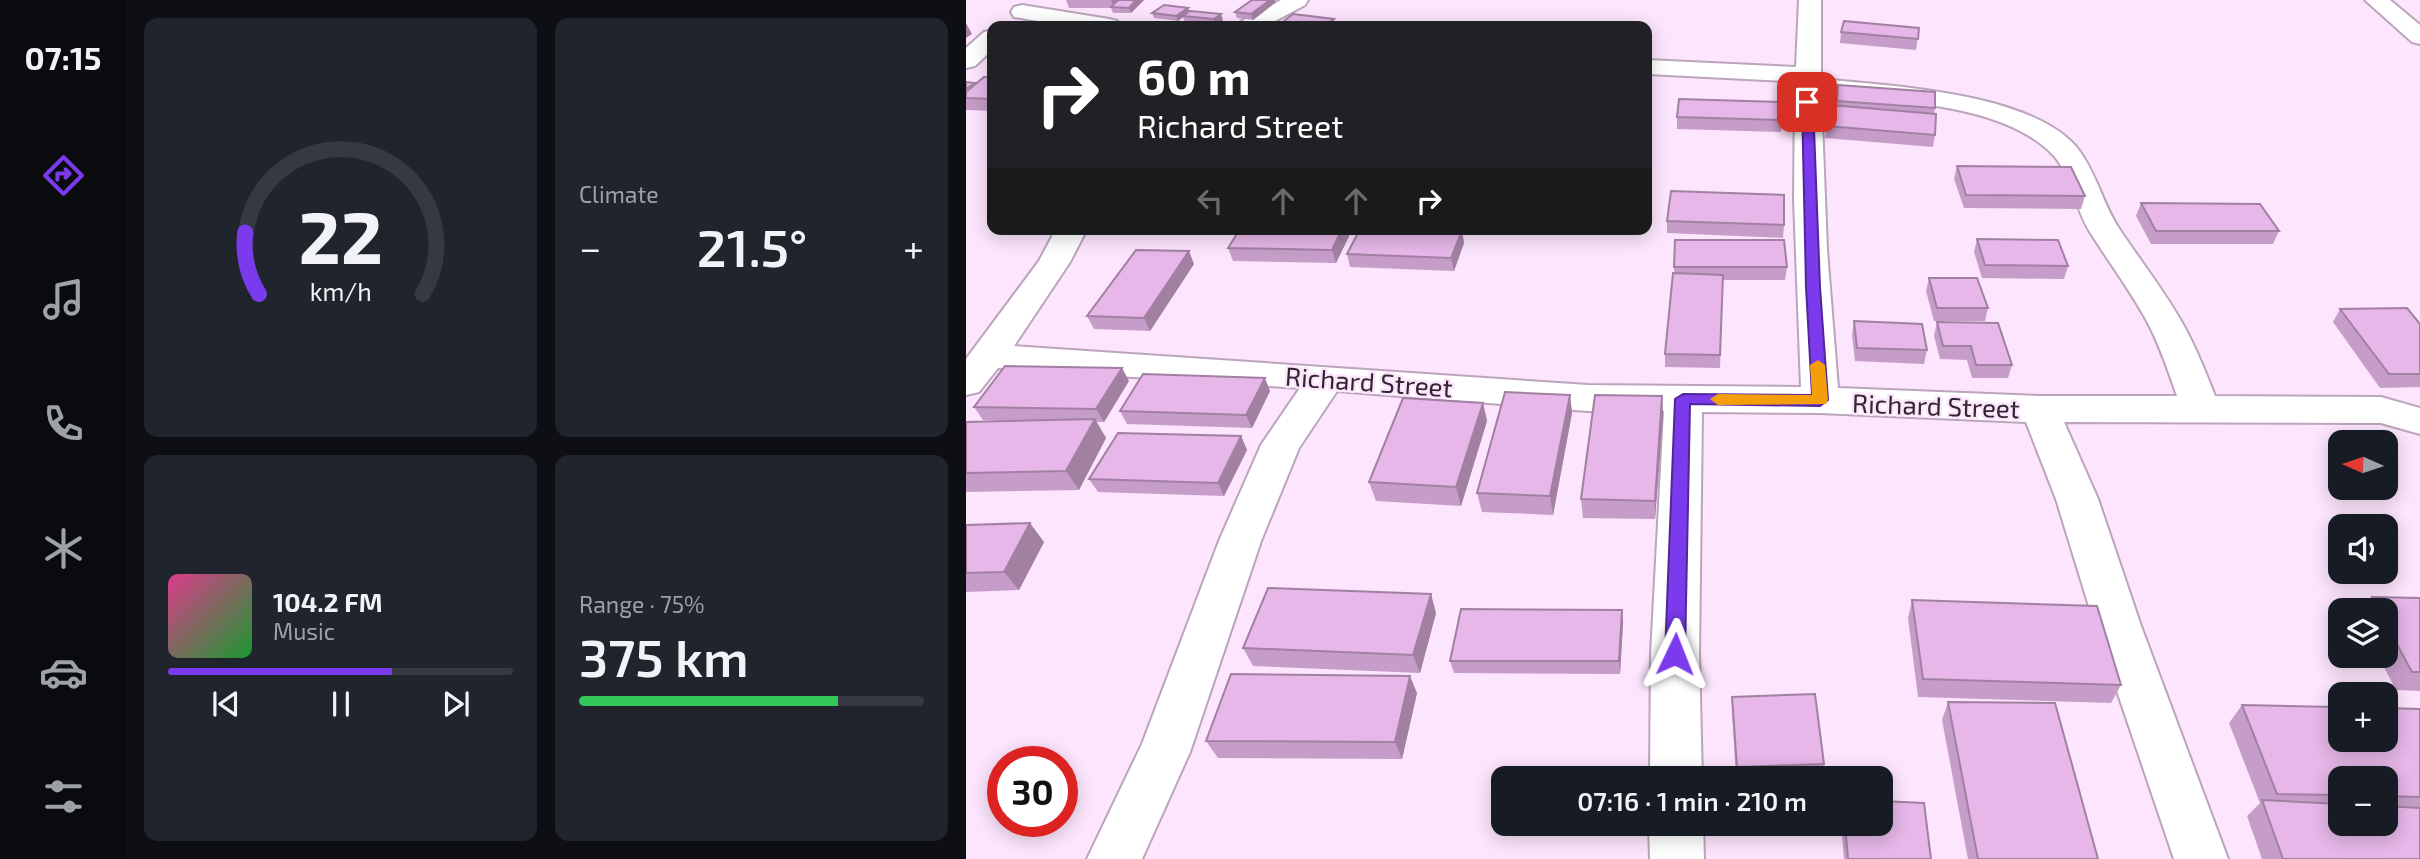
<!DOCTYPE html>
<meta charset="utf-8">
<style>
:root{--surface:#171b24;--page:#20242c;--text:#f1f3f6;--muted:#9ea1a6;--line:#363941;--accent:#7c3aed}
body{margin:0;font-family:"Exo 2",sans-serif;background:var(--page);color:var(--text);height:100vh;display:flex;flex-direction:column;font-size:26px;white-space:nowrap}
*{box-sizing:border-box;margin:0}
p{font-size:23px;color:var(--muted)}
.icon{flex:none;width:38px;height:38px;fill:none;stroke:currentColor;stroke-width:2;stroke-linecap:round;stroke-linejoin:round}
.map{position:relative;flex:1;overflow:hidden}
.drawer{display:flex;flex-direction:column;gap:18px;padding:18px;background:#0d0f14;width:840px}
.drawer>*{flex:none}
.top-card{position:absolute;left:21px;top:21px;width:665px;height:214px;border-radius:14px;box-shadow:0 4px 18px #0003;background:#202124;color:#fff;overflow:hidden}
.needle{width:46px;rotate:273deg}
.fabs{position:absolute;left:1362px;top:430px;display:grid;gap:14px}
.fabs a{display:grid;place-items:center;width:70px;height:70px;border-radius:14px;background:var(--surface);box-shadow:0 4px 18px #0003;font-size:35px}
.speed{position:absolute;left:21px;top:746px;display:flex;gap:14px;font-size:35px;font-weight:700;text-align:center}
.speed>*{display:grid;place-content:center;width:91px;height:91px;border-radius:50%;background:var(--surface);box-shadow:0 4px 18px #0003;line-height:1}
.speed .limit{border:10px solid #d22;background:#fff;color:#111}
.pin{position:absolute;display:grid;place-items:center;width:60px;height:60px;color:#fff;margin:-30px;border-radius:14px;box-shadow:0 4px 10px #0006}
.me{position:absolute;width:77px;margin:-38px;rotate:2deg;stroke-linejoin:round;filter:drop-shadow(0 0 5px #0008)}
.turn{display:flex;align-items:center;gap:24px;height:147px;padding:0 35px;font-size:32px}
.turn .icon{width:91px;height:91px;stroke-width:2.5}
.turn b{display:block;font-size:49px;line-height:60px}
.lanes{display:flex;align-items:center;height:66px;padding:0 35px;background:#0003;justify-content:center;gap:35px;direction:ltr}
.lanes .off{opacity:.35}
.big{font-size:52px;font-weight:600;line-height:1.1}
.drawer .tile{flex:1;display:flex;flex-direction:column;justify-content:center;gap:10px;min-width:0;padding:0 24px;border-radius:14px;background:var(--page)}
.drawer .dial{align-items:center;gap:0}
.dial svg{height:182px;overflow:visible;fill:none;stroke:var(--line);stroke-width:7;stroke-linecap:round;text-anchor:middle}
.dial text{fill:var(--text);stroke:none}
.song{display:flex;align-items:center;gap:21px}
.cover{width:84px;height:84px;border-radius:10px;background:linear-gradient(135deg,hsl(330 70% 55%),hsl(130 70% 35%))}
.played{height:7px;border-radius:4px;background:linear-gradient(90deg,var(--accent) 65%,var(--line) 65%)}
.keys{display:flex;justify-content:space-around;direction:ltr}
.heat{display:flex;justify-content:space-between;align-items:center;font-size:38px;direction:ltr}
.charge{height:10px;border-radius:5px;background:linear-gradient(90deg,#34c759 75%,var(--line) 0)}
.drawer .tiles{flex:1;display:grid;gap:18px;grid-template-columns:repeat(2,1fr)}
.trip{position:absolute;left:525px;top:766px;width:402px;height:70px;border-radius:14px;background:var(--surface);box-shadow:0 4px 18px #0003;font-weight:600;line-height:70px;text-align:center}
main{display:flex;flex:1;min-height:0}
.tabs{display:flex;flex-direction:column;width:126px;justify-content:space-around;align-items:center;background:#090b0e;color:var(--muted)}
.tabs .icon{width:49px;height:49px}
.tabs .selected{color:var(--accent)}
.tabs b{font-size:32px;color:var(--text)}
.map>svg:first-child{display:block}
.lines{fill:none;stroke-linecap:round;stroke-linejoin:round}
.minor-casing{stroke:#bba5bc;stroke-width:4}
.minor{fill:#fff;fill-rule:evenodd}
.wall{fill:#c69dc8;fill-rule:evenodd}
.shaded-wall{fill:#a180a2}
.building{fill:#e6b7e8;stroke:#a180a2;stroke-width:2}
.route{fill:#7c3aed;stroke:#51269a;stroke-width:2}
.slow{fill:#f59e0b}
.labels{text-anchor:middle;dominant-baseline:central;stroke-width:5;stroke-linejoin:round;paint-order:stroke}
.street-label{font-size:26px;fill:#2f262f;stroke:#fce5fd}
</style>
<main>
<nav class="tabs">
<b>07:15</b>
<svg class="icon selected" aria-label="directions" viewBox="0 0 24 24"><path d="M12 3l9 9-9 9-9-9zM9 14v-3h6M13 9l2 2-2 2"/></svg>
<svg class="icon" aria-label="music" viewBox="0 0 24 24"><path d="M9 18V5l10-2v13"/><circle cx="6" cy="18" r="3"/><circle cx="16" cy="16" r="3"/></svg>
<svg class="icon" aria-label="phone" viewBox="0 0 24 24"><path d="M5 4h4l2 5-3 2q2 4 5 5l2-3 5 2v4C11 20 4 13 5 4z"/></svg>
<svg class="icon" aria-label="climate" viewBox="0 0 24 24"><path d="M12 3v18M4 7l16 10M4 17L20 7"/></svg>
<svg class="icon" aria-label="car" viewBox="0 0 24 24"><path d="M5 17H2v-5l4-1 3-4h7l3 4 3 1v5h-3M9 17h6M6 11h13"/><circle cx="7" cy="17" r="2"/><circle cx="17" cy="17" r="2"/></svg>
<svg class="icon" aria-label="filters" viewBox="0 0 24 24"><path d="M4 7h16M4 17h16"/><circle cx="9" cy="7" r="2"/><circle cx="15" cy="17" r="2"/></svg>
</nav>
<section class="drawer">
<div class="tiles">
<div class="tile dial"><svg viewBox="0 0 100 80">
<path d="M14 69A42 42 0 1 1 86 69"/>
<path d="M14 69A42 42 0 0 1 8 42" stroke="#7c3aed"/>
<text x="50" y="56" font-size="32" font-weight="700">22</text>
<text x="50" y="72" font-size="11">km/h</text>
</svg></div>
<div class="tile"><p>Climate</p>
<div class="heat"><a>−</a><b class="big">21.5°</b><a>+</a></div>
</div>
<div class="tile">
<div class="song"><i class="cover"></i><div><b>104.2 FM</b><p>Music</p></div></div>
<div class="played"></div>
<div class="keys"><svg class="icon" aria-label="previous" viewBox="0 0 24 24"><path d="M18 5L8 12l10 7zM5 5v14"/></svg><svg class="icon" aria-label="pause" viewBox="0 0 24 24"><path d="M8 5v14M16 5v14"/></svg><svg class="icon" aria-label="next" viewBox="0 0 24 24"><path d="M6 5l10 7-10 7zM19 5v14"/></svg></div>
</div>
<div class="tile"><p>Range · 75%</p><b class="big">375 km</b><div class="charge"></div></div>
</div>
</section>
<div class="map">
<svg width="1454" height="859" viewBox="0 0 1454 859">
<rect width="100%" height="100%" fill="#fce5fd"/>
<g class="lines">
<g class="minor-casing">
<g id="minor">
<path d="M315 0H342L339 5 300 26H272L276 21Z"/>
<path d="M833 0H855V79C923 86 1067 92 1112 149 1131 174 1137 205 1154 230 1176 263 1200 293 1219 328 1231 350 1240 373 1249 396L1415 397 1454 408V434L1415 423 1098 422 1132 499 1175 626 1262 859H1208L1129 626 1090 499 1060 422 854 413 736 412 733 654 736 779H684L685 654 698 411H622L371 391 333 448 295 541 224 752 176 859H121L176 744 253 541 295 445 334 388 32 368 13 392 0 395V359L73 261 90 229H121L104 262 48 346 622 385 835 387 828 200 829 88 821 81 681 74V60L830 67ZM855 94C923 101 1039 102 1088 156 1104 174 1110 210 1124 232 1144 264 1167 294 1184 327 1195 349 1203 373 1211 396H1072L872 388 861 250Z"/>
<path d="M1399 0H1424L1454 25V44L1446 42Z"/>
<path d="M56 5 143 19 151 21 155 26H102L48 17 45 12 48 7Z"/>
<path d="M26 30V50L9 66 0 68V48L18 32Z"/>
<path d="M683 824H737L738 859H684Z"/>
</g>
</g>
<use href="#minor" class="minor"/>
</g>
<g class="wall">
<path d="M100 0H178L165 13H147L145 8H103Z"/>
<path d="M310 2 287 20 271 18 269 12Z"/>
<path d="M222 8 223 12 257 20 250 25 219 22 217 17 212 21 188 18 186 13Z"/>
<path d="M953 28 950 50 874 43 875 32Z"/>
<path d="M26 77V111L0 110V82L9 84Z"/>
<path d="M872 85 969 108 968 114 969 135 967 147 859 138 861 126 870 106Z"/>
<path d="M711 117 816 120 815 132 711 129Z"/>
<path d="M991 166 1119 196 1115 209 998 208 988 179Z"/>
<path d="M1175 203 1313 231 1307 244H1185L1170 216Z"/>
<path d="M701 221 818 225 817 238 701 233Z"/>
<path d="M496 231 498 243 488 271 384 267 381 254Z"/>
<path d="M385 232 370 263 267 261 262 248Z"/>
<path d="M1011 239 1102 266 1098 279 1016 278 1008 252Z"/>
<path d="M709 240 821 267 819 280H757L754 368 699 367V354L708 273Z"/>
<path d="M228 264 184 331 128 329 121 316Z"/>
<path d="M963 278 1022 308 1019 321H968L960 291Z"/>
<path d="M1374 309 1454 324V387L1414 388 1367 322Z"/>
<path d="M888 321 961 350 958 364 889 361 886 335Z"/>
<path d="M971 322 1046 365 1042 378H1006L1001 360 974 359 968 336Z"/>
<path d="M163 381 138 422H130L140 438 113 490 0 492V422L56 421 17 420 8 407Z"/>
<path d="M304 391 286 428 161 424 154 411Z"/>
<path d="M604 395 606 413 587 515 516 512 511 493Z"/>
<path d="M696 396 697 415 689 519 617 518 615 499Z"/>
<path d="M517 403 521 421 495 506 410 501 403 482Z"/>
<path d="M275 436 281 450 258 496 132 492 123 479Z"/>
<path d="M0 525 78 542 53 590 0 592Z"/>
<path d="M1406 597 1454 598V691L1430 690 1412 656H1419V611H1395Z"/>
<path d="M946 600 1155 685 1145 703 952 697 942 618Z"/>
<path d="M656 610 657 623 654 674 488 673 484 661Z"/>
<path d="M470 613 454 673 287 666 277 648Z"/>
<path d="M451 693 436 759 252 758 240 741Z"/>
<path d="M766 697 858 764 856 776 770 778 766 710Z"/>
<path d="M982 702 1132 859H1002L976 720Z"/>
<path d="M1276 705 1454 709V859H1296L1281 816 1294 803 1263 723ZM1374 779H1419V824H1374Z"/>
<path d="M875 824H915L965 859H878Z"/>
</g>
<g class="shaded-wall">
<path d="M145 0H156L148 8Z"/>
<path d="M170 0H178L165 13 163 8Z"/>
<path d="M304 0H309L310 2 287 20 285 14Z"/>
<path d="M222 8 224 13 217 16V17L212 21 210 16Z"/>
<path d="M255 14 257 20 250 25 248 19Z"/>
<path d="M368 19 369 24 367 26H358Z"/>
<path d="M0 23 6 34 0 38Z"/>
<path d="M376 229H384L385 232 370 263 366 250Z"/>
<path d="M496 231 498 243 488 271 485 258Z"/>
<path d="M223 251 228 264 184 331 178 318Z"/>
<path d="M156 368 163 381 138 422 130 409Z"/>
<path d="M299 378 304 391 286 428 280 415Z"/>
<path d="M604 395 606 413 587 515 584 496Z"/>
<path d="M696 396 697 415 689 519V501Z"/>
<path d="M517 403 521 421 495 506 490 487Z"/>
<path d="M129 419 140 438 113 490 100 471Z"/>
<path d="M275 436 281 450 258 496 252 483Z"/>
<path d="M64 523 78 542 53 590 38 572Z"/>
<path d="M465 594 470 613 454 673 447 655Z"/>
<path d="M656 610 657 623 654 674 653 661Z"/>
<path d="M444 676 451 693 436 759 429 742Z"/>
</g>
<g class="building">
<path d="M152 0H170L163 8 145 7Z"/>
<path d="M286 0H304L285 14 269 12Z"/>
<path d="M198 5 222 8 210 16 186 13Z"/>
<path d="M224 11 255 14 248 19 217 16Z"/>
<path d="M327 14 368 19 358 26H333L314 24Z"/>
<path d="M878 21 953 28 952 39 875 32Z"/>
<path d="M18 77H26V99L0 98V92Z"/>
<path d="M0 82 9 83 0 89Z"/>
<path d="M872 85 969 92V108L871 101Z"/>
<path d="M713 99 815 102 816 120 711 117Z"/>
<path d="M864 105 970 114 969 135 861 126Z"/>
<path d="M991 166 1105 167 1119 196 1000 195Z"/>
<path d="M705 191 818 195V225L701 221Z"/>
<path d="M1175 203 1294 204 1313 231H1190Z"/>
<path d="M274 229H376L366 250 262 248Z"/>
<path d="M394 229H454L496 231 485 258 381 254Z"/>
<path d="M1011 239 1092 240 1102 266 1019 265Z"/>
<path d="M709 240H818L821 267H708Z"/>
<path d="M170 250 223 251 178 318 121 316Z"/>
<path d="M707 273 757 275 754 355 699 354Z"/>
<path d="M963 278H1011L1022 308H971Z"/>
<path d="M1441 308 1454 324V374H1423L1374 309Z"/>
<path d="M888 321 956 324 961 350 891 348Z"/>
<path d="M971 322 1032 323 1046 365H1010L1005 346H977Z"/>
<path d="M39 366 156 368 130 409 8 407Z"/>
<path d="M177 374 299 378 280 415 154 411Z"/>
<path d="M539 392 604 395 584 496 511 493Z"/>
<path d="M629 395 696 396 689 501 615 499Z"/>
<path d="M437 398 517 403 490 487 403 482Z"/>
<path d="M129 419 100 471 0 473V422Z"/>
<path d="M152 433 275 436 252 483 123 479Z"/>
<path d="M64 523 38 572 0 573V525Z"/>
<path d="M302 588 465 594 447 655 277 648Z"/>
<path d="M1406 597 1454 598V672H1446L1419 622V611H1413Z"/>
<path d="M946 600 1131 606 1155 685 957 679Z"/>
<path d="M495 609 656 610 653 661H484Z"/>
<path d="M265 674 444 676 429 742 240 741Z"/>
<path d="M849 694 858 764 771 767 766 697Z"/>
<path d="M982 702 1089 703 1132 859H1012Z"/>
<path d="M1276 705 1374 707V740H1419V708L1454 709V797L1419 796V779H1374V795L1311 794Z"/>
<path d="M1296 800 1374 804V824H1419V806L1454 808V859H1317Z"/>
<path d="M915 801 958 803 965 859H882L879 824H915Z"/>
</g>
<path class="route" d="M841 99 847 102 854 287 862 400 854 406 724 404 719 654 716 660 709 663 702 660 699 654 709 399 717 394 846 395 840 287 836 102Z"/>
<path class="slow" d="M852 360 859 365 862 400 860 404 752 405 744 399 752 394 846 395 844 365Z"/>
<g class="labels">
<g class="street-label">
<text transform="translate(403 381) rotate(4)">Richard Street</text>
<text transform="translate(970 405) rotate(2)">Richard Street</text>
</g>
</g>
</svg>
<div class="fabs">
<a><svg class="needle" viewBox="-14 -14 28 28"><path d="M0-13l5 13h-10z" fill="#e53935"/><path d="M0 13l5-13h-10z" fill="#9ea1a6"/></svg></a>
<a><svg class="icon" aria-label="sound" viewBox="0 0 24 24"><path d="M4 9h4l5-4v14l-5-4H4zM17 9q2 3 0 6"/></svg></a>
<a><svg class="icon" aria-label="layers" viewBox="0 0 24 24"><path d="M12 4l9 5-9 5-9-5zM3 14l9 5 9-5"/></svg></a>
<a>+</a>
<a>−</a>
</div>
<div class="speed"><div class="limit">30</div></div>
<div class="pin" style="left:841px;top:102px;background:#d93025"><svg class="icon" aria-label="arrive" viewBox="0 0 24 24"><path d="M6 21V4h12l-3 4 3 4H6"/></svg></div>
<svg class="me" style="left:709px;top:654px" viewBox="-20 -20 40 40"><path d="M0-17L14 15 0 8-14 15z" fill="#7c3aed" stroke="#fff" stroke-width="4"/></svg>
<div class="trip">07:16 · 1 min · 210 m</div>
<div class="top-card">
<div class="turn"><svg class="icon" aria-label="right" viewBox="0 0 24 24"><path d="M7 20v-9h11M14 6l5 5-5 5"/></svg><div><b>60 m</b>Richard Street</div></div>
<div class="lanes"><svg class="icon off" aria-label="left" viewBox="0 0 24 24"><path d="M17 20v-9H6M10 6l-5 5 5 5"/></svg><svg class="icon off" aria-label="ahead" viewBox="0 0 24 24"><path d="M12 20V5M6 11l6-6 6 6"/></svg><svg class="icon off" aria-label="ahead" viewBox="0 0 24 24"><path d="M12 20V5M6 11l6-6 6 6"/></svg><svg class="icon" aria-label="right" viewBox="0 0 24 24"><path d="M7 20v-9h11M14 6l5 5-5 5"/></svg></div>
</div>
</div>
</main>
